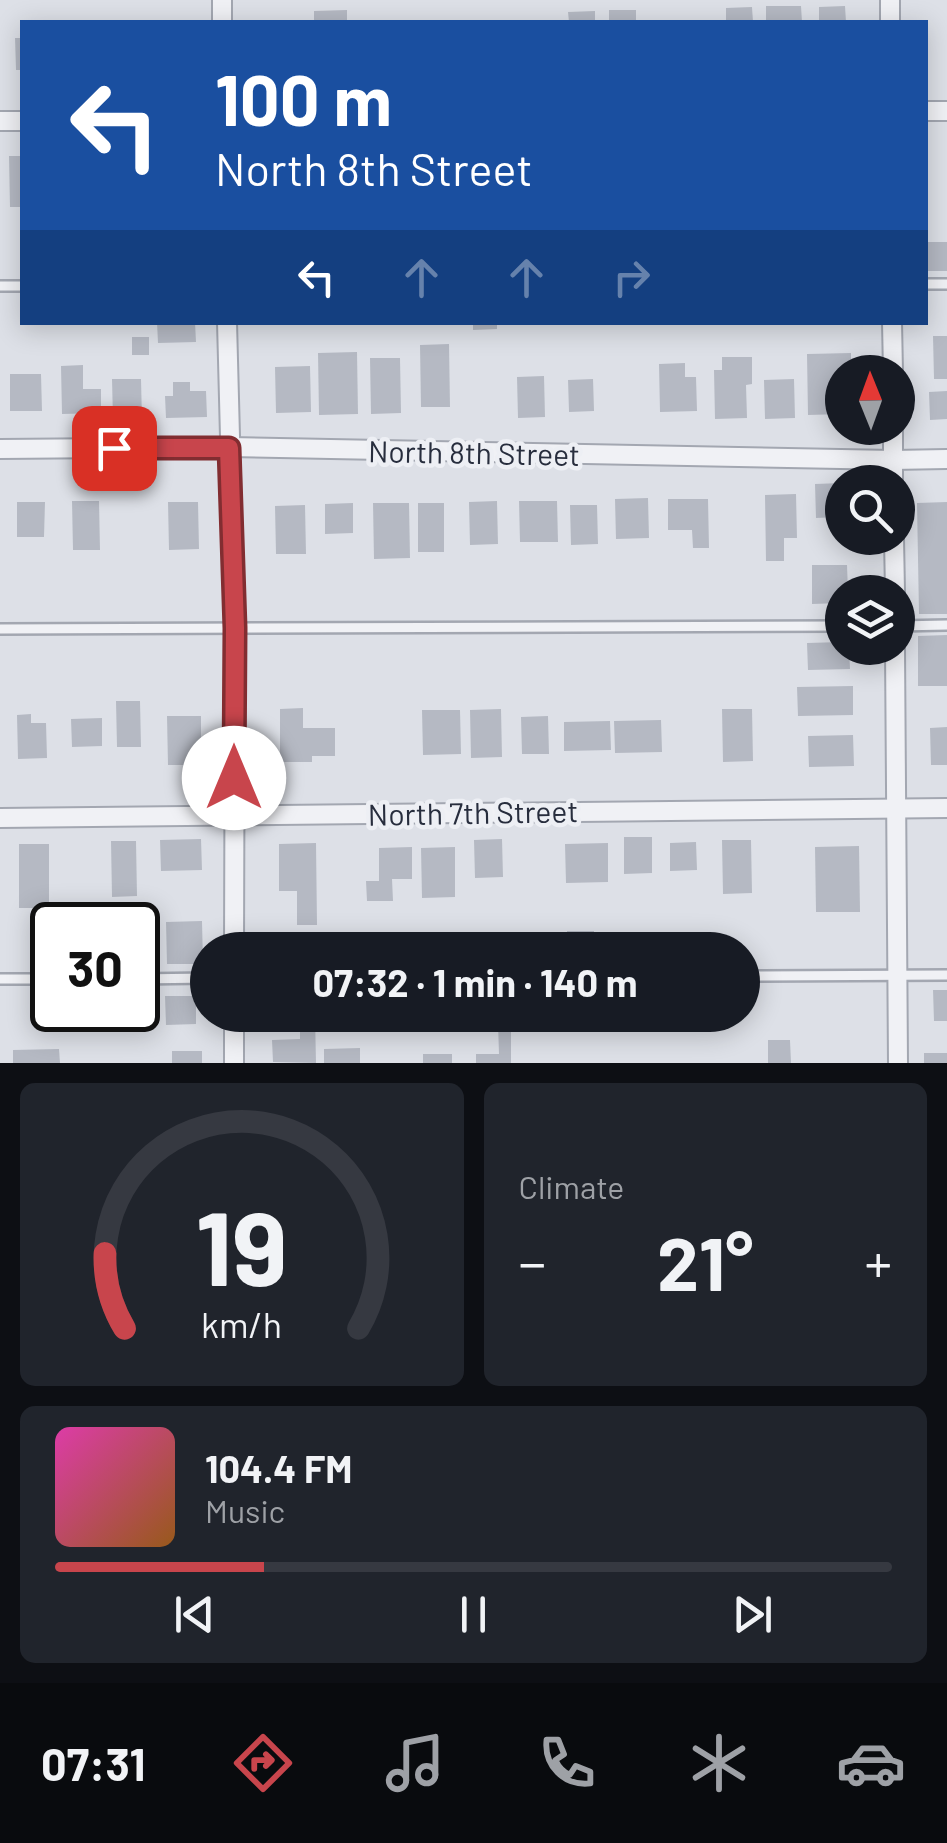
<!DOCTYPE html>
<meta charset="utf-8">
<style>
:root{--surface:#171b24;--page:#20242c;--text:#f1f3f6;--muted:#9ea1a6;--line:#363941;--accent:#c8454c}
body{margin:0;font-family:Barlow,sans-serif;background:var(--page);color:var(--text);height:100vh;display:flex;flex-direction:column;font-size:38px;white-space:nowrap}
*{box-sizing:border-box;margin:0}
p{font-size:32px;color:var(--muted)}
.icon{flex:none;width:55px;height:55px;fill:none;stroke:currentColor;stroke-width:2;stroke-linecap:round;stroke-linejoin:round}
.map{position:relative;height:1063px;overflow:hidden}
.drawer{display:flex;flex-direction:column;gap:20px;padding:20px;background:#0d0f14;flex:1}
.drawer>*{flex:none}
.guide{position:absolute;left:20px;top:20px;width:908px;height:305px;border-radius:0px;box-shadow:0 5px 25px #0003;background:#1a4fa0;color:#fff;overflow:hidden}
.needle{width:65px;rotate:359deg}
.controls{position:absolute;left:825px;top:355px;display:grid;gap:20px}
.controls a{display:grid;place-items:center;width:90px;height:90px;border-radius:50%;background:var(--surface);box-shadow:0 5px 25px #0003;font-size:50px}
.speed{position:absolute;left:30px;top:902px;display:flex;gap:20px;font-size:50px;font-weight:700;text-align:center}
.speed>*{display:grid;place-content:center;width:130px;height:130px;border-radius:50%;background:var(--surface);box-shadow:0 5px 25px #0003;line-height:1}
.speed .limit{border:5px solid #111;border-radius:15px;background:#fff;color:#111}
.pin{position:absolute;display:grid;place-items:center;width:85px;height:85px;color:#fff;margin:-42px;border-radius:20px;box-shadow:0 5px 15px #0006}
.me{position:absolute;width:110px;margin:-55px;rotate:0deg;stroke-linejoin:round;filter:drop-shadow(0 0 8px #0008)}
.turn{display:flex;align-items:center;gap:35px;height:210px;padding:0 30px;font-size:45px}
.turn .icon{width:130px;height:130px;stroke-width:2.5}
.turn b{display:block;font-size:70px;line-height:85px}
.lanes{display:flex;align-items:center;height:95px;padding:0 30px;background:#0003;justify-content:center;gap:50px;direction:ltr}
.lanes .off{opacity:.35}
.big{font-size:75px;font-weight:700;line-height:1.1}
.drawer .card{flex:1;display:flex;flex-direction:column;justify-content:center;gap:15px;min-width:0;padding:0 35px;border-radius:15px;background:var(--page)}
.drawer .dial{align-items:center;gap:0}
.dial svg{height:260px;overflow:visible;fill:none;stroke:var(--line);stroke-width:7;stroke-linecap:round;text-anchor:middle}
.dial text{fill:var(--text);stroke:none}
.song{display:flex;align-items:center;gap:30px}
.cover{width:120px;height:120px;border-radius:15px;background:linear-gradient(135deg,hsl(320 70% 55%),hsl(30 70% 35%))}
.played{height:10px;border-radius:5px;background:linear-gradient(90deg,var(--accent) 25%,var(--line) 25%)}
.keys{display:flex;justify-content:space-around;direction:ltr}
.heat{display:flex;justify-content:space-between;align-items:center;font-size:55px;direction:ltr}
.drawer .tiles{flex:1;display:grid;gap:20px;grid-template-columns:1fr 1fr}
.card:last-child{grid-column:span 2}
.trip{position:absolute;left:190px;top:932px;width:570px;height:100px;border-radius:50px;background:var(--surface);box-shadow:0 5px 25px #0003;font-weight:700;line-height:100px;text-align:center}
.tabs{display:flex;height:160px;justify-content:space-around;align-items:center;background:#090b0e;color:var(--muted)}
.tabs .icon{width:70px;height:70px}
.tabs .selected{color:var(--accent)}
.tabs b{font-size:45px;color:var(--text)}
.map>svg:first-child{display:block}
.building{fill:#b5b9c3}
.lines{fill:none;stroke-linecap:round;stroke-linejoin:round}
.lane-casing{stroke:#a3a7b1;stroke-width:14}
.street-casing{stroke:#a3a7b1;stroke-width:22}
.lane{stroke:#f0f1f5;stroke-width:9}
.street{stroke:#f0f1f5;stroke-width:18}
.route-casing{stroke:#822d31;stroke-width:25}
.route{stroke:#c8454c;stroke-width:18}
.labels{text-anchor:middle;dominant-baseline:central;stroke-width:9;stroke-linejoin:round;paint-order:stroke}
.street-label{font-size:30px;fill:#272d3d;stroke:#edeff4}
</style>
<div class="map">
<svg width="947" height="1063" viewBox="0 0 947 1063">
<rect width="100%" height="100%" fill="#dde0e7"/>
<g class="building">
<path d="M766 6H801L802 22H766Z"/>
<path d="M845 6 846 22H819V7Z"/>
<path d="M752 7 753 22H726V8Z"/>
<path d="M347 10V22H314V11Z"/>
<rect x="609" y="10" width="27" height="12"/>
<path d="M595 11V22H569L568 12Z"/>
<path d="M15 38H22V70H16Z"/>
<path d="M9 156H22V207H10Z"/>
<rect x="925" y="242" width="22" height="29"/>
<path d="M157 322H195L196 342 158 343Z"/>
<path d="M473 322H497V329L473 330Z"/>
<path d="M933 336H947V379H934Z"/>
<rect x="132" y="337" width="17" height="18"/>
<path d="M449 344 450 407H421L420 345Z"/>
<path d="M357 352 358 414 319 415 318 353Z"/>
<path d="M851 353V372H842V414L808 415 807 354Z"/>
<path d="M722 357H752V384L746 385 747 418 715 419 714 370H722Z"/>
<path d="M370 358H400L401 413 371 414Z"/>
<path d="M685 363V377H696L697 411 660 412 659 364Z"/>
<path d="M83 365V389H101V413L62 414 61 366Z"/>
<path d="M310 366 311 412 276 413 275 367Z"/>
<path d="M10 374H41L42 411H10Z"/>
<path d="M544 376 545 417 518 418 517 377Z"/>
<path d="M112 379H141L142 420H113Z"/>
<path d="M593 379 594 411 569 412 568 380Z"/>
<path d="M794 379 795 418 765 419 764 380Z"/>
<path d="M173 382H190V391H206L207 417 166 418 165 396H173Z"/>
<path d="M947 391V419L930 420 929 392Z"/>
<path d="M842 483V510H838V517L816 518 815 484Z"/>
<path d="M796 494 797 538H784V561H766L765 495Z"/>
<path d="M648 498 649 538 616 539 615 499Z"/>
<path d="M668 499H708L709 548H693L692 530H668Z"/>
<path d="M72 501H99L100 550H73Z"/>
<path d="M497 501 498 544 470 545 469 502Z"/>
<path d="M519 501H557L558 542H520Z"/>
<path d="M17 502H45L44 537H17Z"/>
<path d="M168 502H198L199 549 169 550Z"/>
<path d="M947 502V614H919L917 503Z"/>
<path d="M353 503V533L325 534V504Z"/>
<path d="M373 503H409L410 558 374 559Z"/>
<rect x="418" y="503" width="26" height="49"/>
<path d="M305 505 306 554H276L275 506Z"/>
<path d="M570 505H597L598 544 571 545Z"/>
<path d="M812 565H847L848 592H842V603L812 604Z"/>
<path d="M947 635V686H918V636Z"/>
<path d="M842 642V648H849L850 669 808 670 807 643Z"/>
<path d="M853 686V715L798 716 797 687Z"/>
<path d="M116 701H140L141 747H117Z"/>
<path d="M303 708V728H335V756H312V762H280V709Z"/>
<path d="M501 709 502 757 471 758 470 710Z"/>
<path d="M722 709H752L753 761 723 762Z"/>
<path d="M422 710H460L461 754 423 755Z"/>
<path d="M31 714V723H46L47 758 18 759 17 715Z"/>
<path d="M167 716H201V765H168Z"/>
<path d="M548 716 549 754H522L521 717Z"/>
<path d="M102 718V746L72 747 71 719Z"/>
<path d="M661 720 662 752 615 753 614 721Z"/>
<path d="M610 721 611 750 564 751V722Z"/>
<path d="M947 727V765H931L930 728Z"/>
<path d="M853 735 854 766 809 767 808 736Z"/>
<path d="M624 837H652V873L624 874Z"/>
<path d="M201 839 202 870 161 871 160 840Z"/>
<path d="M502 839 503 877 475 878 474 840Z"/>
<path d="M722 840H751L752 893 723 894Z"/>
<path d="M111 841H136L137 896 112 897Z"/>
<path d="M696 842 697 870 670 871V843Z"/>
<path d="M316 843 317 925H297V891H279V844Z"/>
<path d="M608 843V882L566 883 565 844Z"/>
<rect x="19" y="844" width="30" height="64"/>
<path d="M859 846 860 912H816L815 847Z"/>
<path d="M412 847V879H392L393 901H367L366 881H379V848Z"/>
<path d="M455 847V897L422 898 421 848Z"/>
<path d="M202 921 203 964H167L166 922Z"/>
<rect x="567" y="931" width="27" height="19"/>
<path d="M274 932H303L304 950H274Z"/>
<path d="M356 941 357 950H318V942Z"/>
<path d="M933 990H947V1021H934Z"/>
<path d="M165 996H196V1024L166 1025Z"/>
<path d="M293 1015H315L316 1063 273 1062 272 1040 300 1039V1020L293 1021Z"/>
<path d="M498 1023H511V1063H476V1054H499Z"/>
<path d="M768 1040H790L791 1063H768Z"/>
<path d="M360 1048V1063H324V1049Z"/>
<path d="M59 1049 60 1063H13V1050Z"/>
<rect x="172" y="1051" width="30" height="12"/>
<rect x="924" y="1053" width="23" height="10"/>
<rect x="423" y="1054" width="29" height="9"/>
</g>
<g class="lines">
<g class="lane-casing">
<g id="lane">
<path d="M925 284H947"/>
<path d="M0 286H22"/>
<path d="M898 626 947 625"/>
<path d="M0 629 842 626"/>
<path d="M742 976 947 975"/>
<path d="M0 979H52"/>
<path d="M138 979 208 978"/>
</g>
</g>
<g class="street-casing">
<g id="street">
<path d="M222 0V22"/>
<path d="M890 0V22"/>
<path d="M925 111H947"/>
<path d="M0 121H22"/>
<path d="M227 322 235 628 234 950"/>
<path d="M892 322 893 372"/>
<path d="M893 428V482"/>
<path d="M0 449 229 447 893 460 947 459"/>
<path d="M894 538 895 592"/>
<path d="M895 648 898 1063"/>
<path d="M0 818 947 808"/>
<path d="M234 1015V1063"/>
</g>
</g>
<use href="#lane" class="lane"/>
<use href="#street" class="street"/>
</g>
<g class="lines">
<g class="route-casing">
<path id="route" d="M114 448H229L235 628 234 778"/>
</g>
<use href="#route" class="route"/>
</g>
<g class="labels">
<g class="street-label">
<text transform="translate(474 452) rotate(1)">North 8th Street</text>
<text transform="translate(473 812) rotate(-1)">North 7th Street</text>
</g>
</g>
</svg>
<div class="controls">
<a><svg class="needle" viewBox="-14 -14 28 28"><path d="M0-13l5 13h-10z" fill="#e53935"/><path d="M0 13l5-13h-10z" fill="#9ea1a6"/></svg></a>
<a><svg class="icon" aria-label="search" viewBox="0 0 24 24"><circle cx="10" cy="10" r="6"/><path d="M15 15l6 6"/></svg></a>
<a><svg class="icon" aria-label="layers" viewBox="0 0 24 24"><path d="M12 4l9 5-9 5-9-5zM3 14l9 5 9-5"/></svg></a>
</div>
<div class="speed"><div class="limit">30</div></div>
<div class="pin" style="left:114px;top:448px;background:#d93025"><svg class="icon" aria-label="arrive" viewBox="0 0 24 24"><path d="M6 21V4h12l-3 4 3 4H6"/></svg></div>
<svg class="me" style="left:234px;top:778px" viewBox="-20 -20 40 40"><circle r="19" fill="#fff"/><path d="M0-13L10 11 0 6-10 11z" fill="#c8454c"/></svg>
<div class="trip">07:32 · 1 min · 140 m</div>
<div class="guide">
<div class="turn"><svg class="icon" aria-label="left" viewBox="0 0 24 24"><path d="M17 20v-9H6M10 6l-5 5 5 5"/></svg><div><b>100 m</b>North 8th Street</div></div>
<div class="lanes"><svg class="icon" aria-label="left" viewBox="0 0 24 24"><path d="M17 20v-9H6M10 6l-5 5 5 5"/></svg><svg class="icon off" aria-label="ahead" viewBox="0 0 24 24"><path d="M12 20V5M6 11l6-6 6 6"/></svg><svg class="icon off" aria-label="ahead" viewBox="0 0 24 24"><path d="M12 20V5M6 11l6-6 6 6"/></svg><svg class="icon off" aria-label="right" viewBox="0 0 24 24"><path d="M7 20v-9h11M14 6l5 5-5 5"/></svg></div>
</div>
</div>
<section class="drawer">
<div class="tiles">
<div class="card dial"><svg viewBox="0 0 100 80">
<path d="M14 69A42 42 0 1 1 86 69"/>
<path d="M14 69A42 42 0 0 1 8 46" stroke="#c8454c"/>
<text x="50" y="56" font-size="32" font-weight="700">19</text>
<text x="50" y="72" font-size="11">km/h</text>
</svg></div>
<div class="card"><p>Climate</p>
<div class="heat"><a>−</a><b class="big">21°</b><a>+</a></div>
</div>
<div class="card">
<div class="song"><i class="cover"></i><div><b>104.4 FM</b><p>Music</p></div></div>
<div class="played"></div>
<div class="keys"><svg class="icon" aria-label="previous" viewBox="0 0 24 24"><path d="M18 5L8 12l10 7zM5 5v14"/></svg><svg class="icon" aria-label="pause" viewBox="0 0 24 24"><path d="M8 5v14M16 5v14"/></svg><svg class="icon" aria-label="next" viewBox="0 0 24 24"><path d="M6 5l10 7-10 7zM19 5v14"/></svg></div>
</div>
</div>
</section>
<nav class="tabs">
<b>07:31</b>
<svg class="icon selected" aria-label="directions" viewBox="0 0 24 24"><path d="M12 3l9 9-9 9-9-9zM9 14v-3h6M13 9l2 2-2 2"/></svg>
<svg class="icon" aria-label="music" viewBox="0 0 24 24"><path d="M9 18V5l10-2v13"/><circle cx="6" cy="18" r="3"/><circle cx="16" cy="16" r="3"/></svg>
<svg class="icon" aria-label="phone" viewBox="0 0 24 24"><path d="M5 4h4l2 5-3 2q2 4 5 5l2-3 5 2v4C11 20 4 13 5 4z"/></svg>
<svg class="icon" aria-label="climate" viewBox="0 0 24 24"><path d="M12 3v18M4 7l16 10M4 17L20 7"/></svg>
<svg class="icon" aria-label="car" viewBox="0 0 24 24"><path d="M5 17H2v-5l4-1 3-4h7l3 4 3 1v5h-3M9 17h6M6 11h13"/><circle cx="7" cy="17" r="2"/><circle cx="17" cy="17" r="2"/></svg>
</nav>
